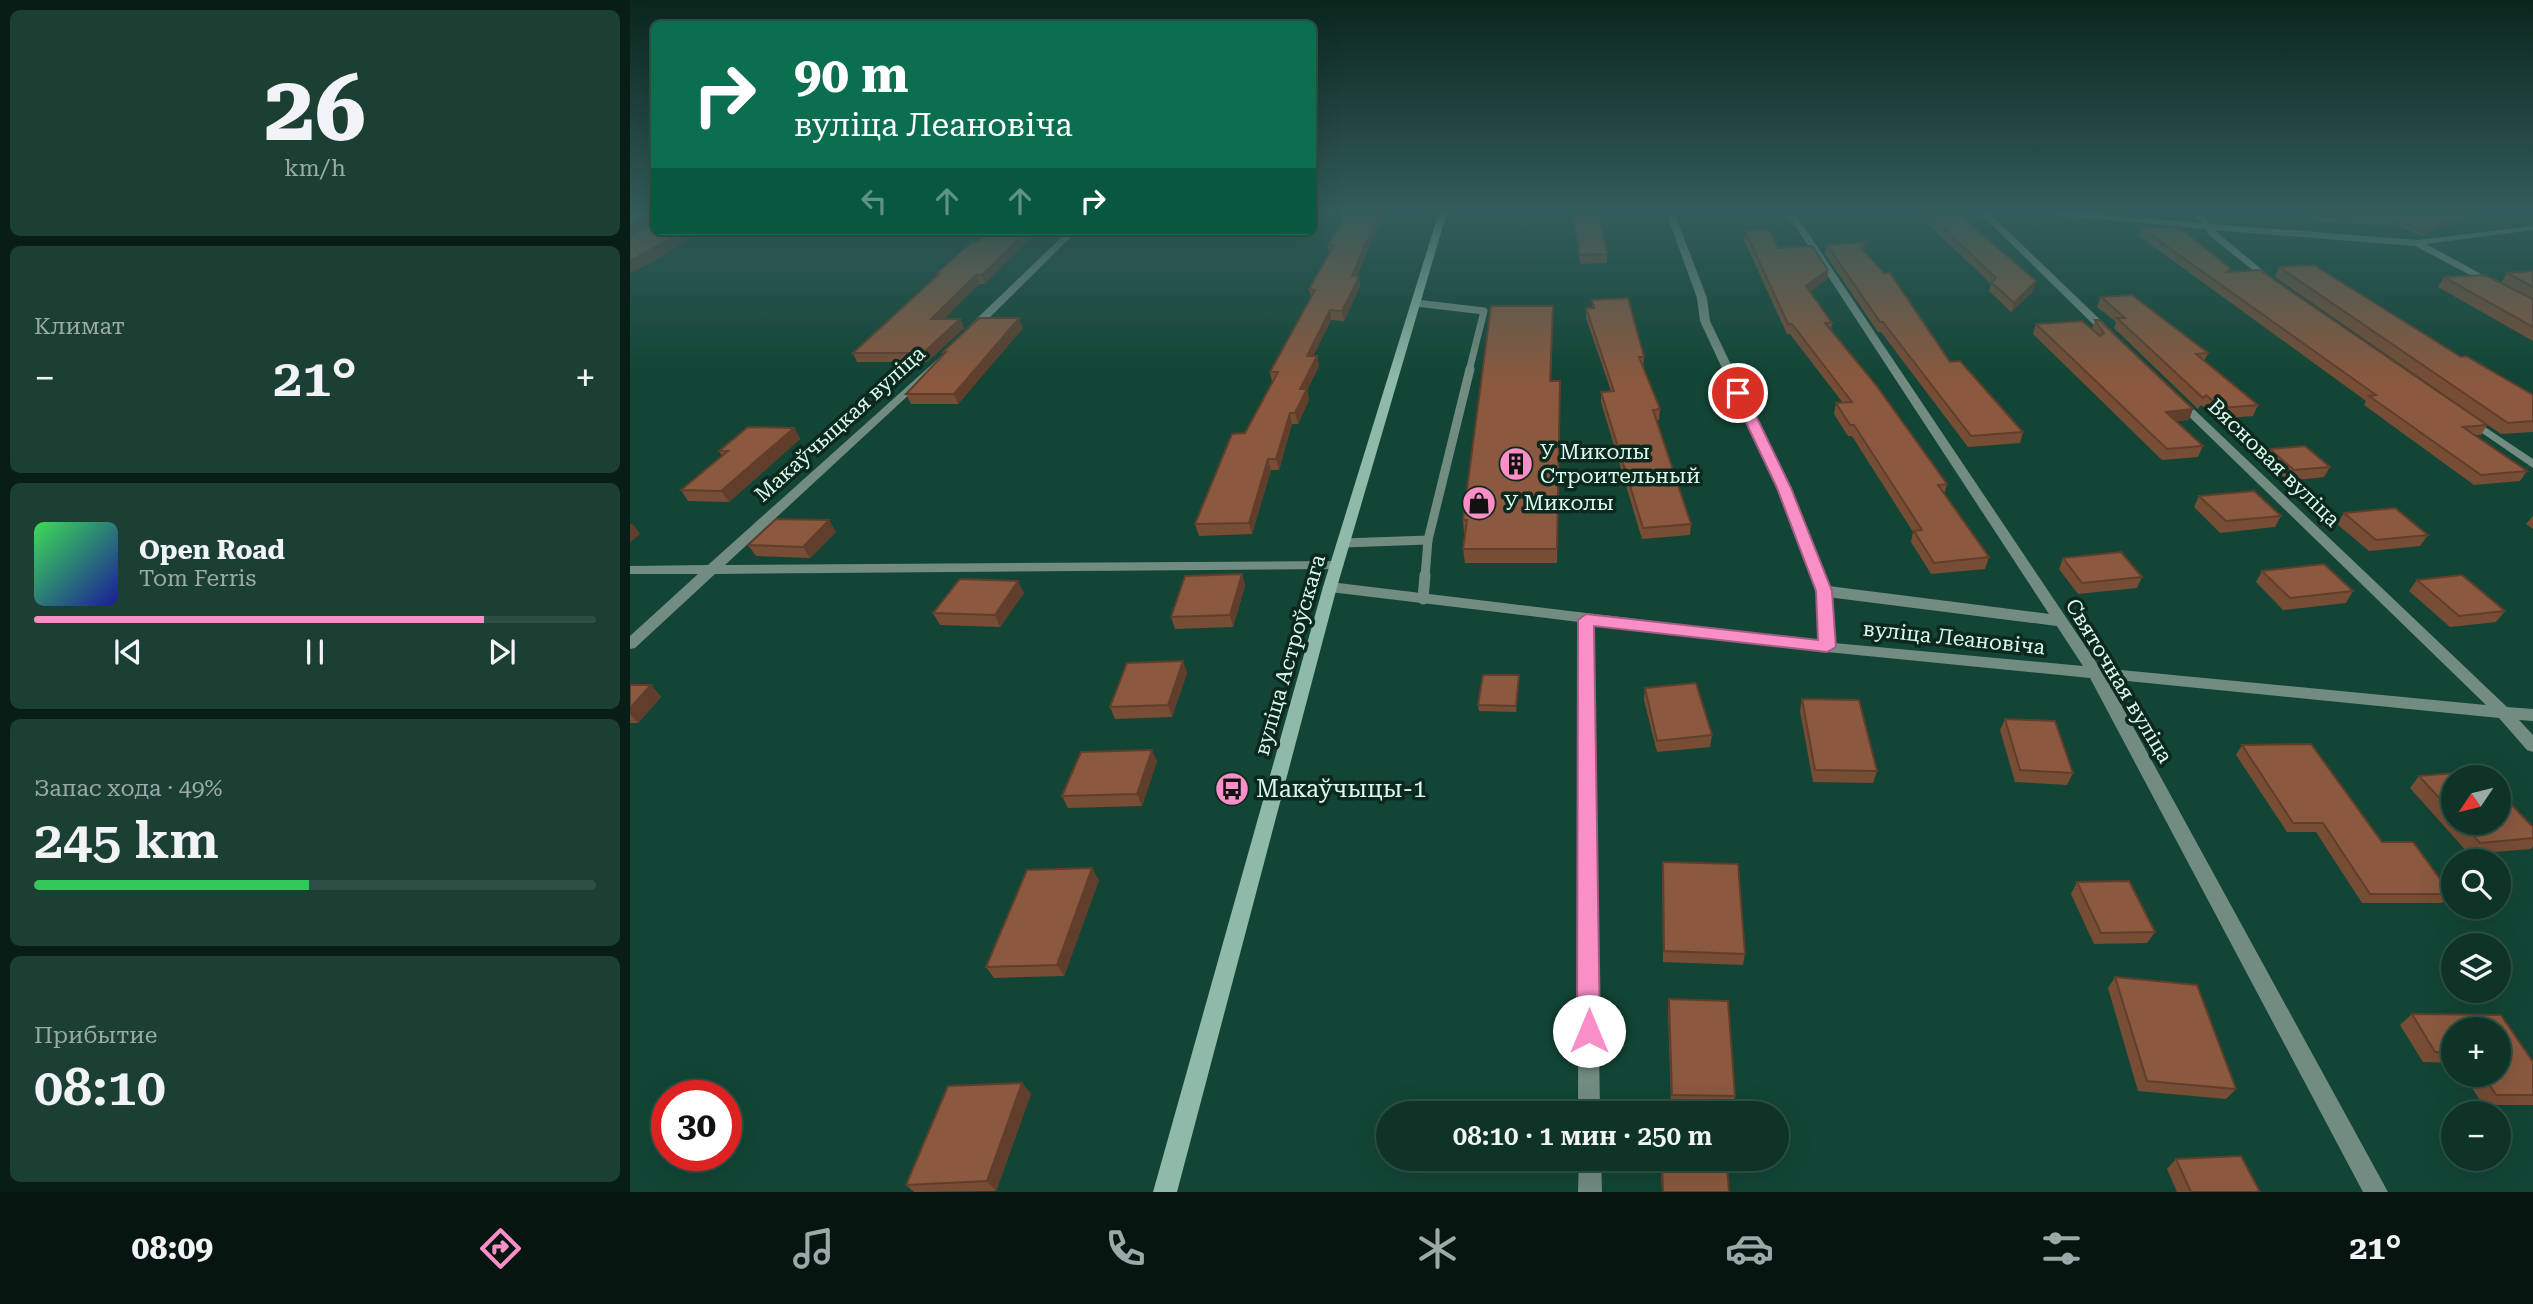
<!DOCTYPE html>
<html lang="ru">
<meta charset="utf-8">
<style>
:root{--surface:#0e3428;--page:#1c3f34;--text:#f1f3f6;--muted:#9baaa8;--line:#2e4f45;--accent:#fa8fc8}
body{margin:0;font-family:"Roboto Serif",serif;background:var(--page);color:var(--text);height:100vh;display:flex;flex-direction:column;font-size:26px;white-space:nowrap}
*{box-sizing:border-box;margin:0}
p{font-size:23px;color:var(--muted)}
.icon{flex:none;width:38px;height:38px;fill:none;stroke:currentColor;stroke-width:2;stroke-linecap:round;stroke-linejoin:round}
.map{position:relative;flex:1;overflow:hidden}
.sheet{display:flex;flex-direction:column;gap:10px;padding:10px;background:#081d16;width:630px}
.sheet>*{flex:none}
.hud{position:absolute;left:21px;top:21px;width:665px;height:214px;border-radius:10px;box-shadow:0 7px 28px #0002,0 0 0 2px var(--line);background:#0b6e4f;color:#fff;overflow:hidden}
.needle{width:46px;rotate:235deg}
.fabs{position:absolute;left:1811px;top:765px;display:grid;gap:14px}
.fabs a{display:grid;place-items:center;width:70px;height:70px;border-radius:50%;background:var(--surface);box-shadow:0 7px 28px #0002,0 0 0 2px var(--line);font-size:35px}
.speed{position:absolute;left:21px;top:1080px;display:flex;gap:14px;font-size:35px;font-weight:700;text-align:center}
.speed>*{display:grid;place-content:center;width:91px;height:91px;border-radius:50%;background:var(--surface);box-shadow:0 7px 28px #0002,0 0 0 2px var(--line);line-height:1}
.speed .limit{border:10px solid #d22;background:#fff;color:#111}
.pin{position:absolute;display:grid;place-items:center;width:60px;height:60px;color:#fff;margin:-30px;border:4px solid #fff;border-radius:50%;box-shadow:0 2px 7px #0007}
.me{position:absolute;width:77px;margin:-38px;rotate:0deg;stroke-linejoin:round;filter:drop-shadow(0 0 5px #0008)}
.turn{display:flex;align-items:center;gap:24px;height:147px;padding:0 28px;font-size:32px}
.turn .icon{width:91px;height:91px;stroke-width:2.5}
.turn b{display:block;font-size:49px;line-height:60px}
.lanes{display:flex;align-items:center;height:66px;padding:0 28px;background:#0003;justify-content:center;gap:35px;direction:ltr}
.lanes .off{opacity:.35}
.big{font-size:52px;font-weight:600;line-height:1.1}
.sheet .widget{flex:1;display:flex;flex-direction:column;justify-content:center;gap:10px;min-width:0;padding:0 24px;border-radius:10px;background:var(--page)}
.sheet .dial{align-items:center;gap:0}
.dial b{font-size:91px;line-height:1}
.song{display:flex;align-items:center;gap:21px}
.cover{width:84px;height:84px;border-radius:10px;background:linear-gradient(135deg,hsl(130 70% 55%),hsl(240 70% 35%))}
.played{height:7px;border-radius:4px;background:linear-gradient(90deg,var(--accent) 80%,var(--line) 80%)}
.keys{display:flex;justify-content:space-around;direction:ltr}
.heat{display:flex;justify-content:space-between;align-items:center;font-size:38px;direction:ltr}
.charge{height:10px;border-radius:5px;background:linear-gradient(90deg,#34c759 49%,var(--line) 0)}
.trip{position:absolute;left:746px;top:1101px;width:413px;height:70px;border-radius:35px;background:var(--surface);box-shadow:0 7px 28px #0002,0 0 0 2px var(--line);font-weight:600;line-height:70px;text-align:center}
.menu{display:flex;height:112px;justify-content:space-around;align-items:center;background:#061510;color:var(--muted)}
.menu .icon{width:49px;height:49px}
.menu .active{color:var(--accent)}
.menu b{font-size:32px;color:var(--text)}
main{display:flex;flex:1;min-height:0}
.map>svg:first-child{display:block}
.lines{fill:none;stroke-linecap:round;stroke-linejoin:round}
.lane-far2{stroke:#728c81;stroke-width:7}
.lane-far1{stroke:#728c81;stroke-width:9}
.lane{stroke:#728c81;stroke-width:11}
.street{fill:#728c81;fill-rule:evenodd}
.secondary{fill:#8fb9a8;fill-rule:evenodd}
.wall{fill:#774d36}
.shaded-wall{fill:#613e2c}
.building{fill:#8a593f;stroke:#613e2c;stroke-width:2}
.route{fill:#fa8fc8;stroke:#a25d82;stroke-width:2}
.labels{text-anchor:middle;dominant-baseline:central;stroke-width:7;stroke-linejoin:round;paint-order:stroke}
.street-label{font-size:21px;fill:#dafaec;stroke:#0d281e}
.poi-label{font-size:21px;fill:#dafaec;stroke:#0d281e;text-anchor:start}
.near-poi-label{font-size:24px;fill:#dafaec;stroke:#0d281e;text-anchor:start}
</style>
<main>
<section class="sheet">
<div class="widget dial"><b>26</b><p>km/h</p></div>
<div class="widget"><p>Климат</p>
<div class="heat"><a>−</a><b class="big">21°</b><a>+</a></div>
</div>
<div class="widget">
<div class="song"><i class="cover"></i><div><b>Open Road</b><p>Tom Ferris</p></div></div>
<div class="played"></div>
<div class="keys"><svg class="icon" aria-label="previous" viewBox="0 0 24 24"><path d="M18 5L8 12l10 7zM5 5v14"/></svg><svg class="icon" aria-label="pause" viewBox="0 0 24 24"><path d="M8 5v14M16 5v14"/></svg><svg class="icon" aria-label="next" viewBox="0 0 24 24"><path d="M6 5l10 7-10 7zM19 5v14"/></svg></div>
</div>
<div class="widget"><p>Запас хода · 49%</p><b class="big">245 km</b><div class="charge"></div></div>
<div class="widget"><p>Прибытие</p><b class="big">08:10</b></div>
</section>
<div class="map">
<svg width="1903" height="1192" viewBox="0 0 1903 1192">
<rect width="100%" height="100%" fill="#124535"/>
<g class="lines">
<path class="lane-far2" d="M786 303 854 311 839 371"/>
<g class="lane-far1">
<path d="M713 543 798 540 840 369"/>
<path d="M795 577 798 540"/>
</g>
<g class="lane">
<path d="M1194 591 1431 621"/>
<path d="M793 599 795 575"/>
</g>
<g class="street">
<path d="M1036 212H1044L1077 298 1080 321 1160 488 1201 591 1204 643 1453 666 1156 212H1164L1470 668 1856 705 1544 402V398H1552L1877 707 1903 709V721L1889 720 1903 735V752L1897 750 1869 718 1477 679 1758 1192H1733L1460 678 1197 652 963 624 970 1113H948L949 622 700 592 693 587 700 582 1189 641 1187 591 1148 488 1070 321 1067 298Z"/>
<path d="M1349 212H1358L1482 331V335H1474Z"/>
<path d="M1410 212H1443L1571 223 1563 212H1571L1580 224 1787 240 1903 226V230L1796 244 1866 282 1868 284 1863 287 1785 246 1584 230 1642 278 1644 280 1639 283 1580 236 1575 229 1414 214Z"/>
<path d="M438 231H447L345 332H337V328Z"/>
<path d="M319 349 324 352 323 354 95 565 707 561 714 565 707 569 85 574 5 648 0 649V636L68 574H0V566L78 565Z"/>
<path d="M1840 417 1903 459V468L1836 422 1834 420Z"/>
<path d="M949 1158H971L972 1192H948Z"/>
</g>
<path class="secondary" d="M809 212H817L707 587 547 1192H523L693 587Z"/>
</g>
<g class="wall">
<path d="M0 212H24V231H72L21 263V224H20L0 235Z"/>
<path d="M717 212 733 261 727 276 730 286 714 321 701 320 683 356H687L689 366 677 390 679 400 668 424H662L649 470H641L622 534 569 536 565 524 643 382H642L640 372 681 297 679 289 699 254 698 245Z"/>
<path d="M942 212H969L977 254V263L950 264Z"/>
<path d="M1677 212H1846L1792 236 1765 225 1690 222Z"/>
<path d="M1300 215 1403 291 1381 312 1359 291 1361 284 1298 224Z"/>
<path d="M1511 228 1600 268 1599 272 1857 425 1851 435H1845L1897 471 1890 481 1844 485 1734 405 1736 401 1509 236Z"/>
<path d="M1115 231 1148 248 1198 270 1197 279 1180 292 1202 323 1201 331 1317 484 1314 495 1359 557 1355 569 1301 574 1281 542 1283 532 1222 436H1218L1204 414 1206 403H1213L1160 334H1157L1114 240Z"/>
<path d="M342 242 355 284H349L314 319H330L334 328 297 362H227L223 353 306 276V274Z"/>
<path d="M1197 245 1235 251 1234 252 1320 362 1393 432 1390 443 1338 447 1251 332H1248L1195 254Z"/>
<path d="M1649 267 1831 357 1903 395V432L1871 434 1645 277Z"/>
<path d="M1903 271V341L1808 287 1814 277 1871 283 1877 273Z"/>
<path d="M1471 297 1578 353 1574 361 1628 405 1623 416 1587 419 1571 405 1568 409 1484 328 1486 322 1467 307Z"/>
<path d="M962 300 1014 357 1013 367 1030 409 1029 420H1027L1061 524 1060 535 1012 539 971 402V392L981 391 956 318V308H962Z"/>
<path d="M923 318 921 381H930L927 563H835L833 549 835 533H834L833 520Z"/>
<path d="M1465 320 1559 420 1546 421 1573 446 1568 457 1532 460 1403 334 1406 324 1462 329Z"/>
<path d="M393 328 328 404H281L276 394 314 355 313 352Z"/>
<path d="M164 428 170 439 99 502 58 501 51 490 92 456 89 451Z"/>
<path d="M1640 449 1700 467 1694 477 1658 481 1634 460Z"/>
<path d="M1569 496 1651 516 1645 527 1590 533 1564 507Z"/>
<path d="M1714 513 1798 535 1790 546 1739 551 1707 524Z"/>
<path d="M1903 516V529L1896 524Z"/>
<path d="M206 532 180 558 126 556 118 545Z"/>
<path d="M1433 558 1512 577 1507 588 1448 594 1429 569Z"/>
<path d="M1632 571 1723 591 1716 603 1653 610 1626 582Z"/>
<path d="M612 574 615 586 603 627 545 629 541 617Z"/>
<path d="M1787 580 1875 611 1866 622 1820 627 1779 591Z"/>
<path d="M394 593 370 627 310 625 303 613Z"/>
<path d="M553 661 557 673 542 717 485 719 480 707Z"/>
<path d="M889 675 886 712 849 711 848 705Z"/>
<path d="M0 685H21L31 697 8 723H0Z"/>
<path d="M1015 688 1082 735 1080 747 1027 752 1014 700Z"/>
<path d="M1172 699 1247 771 1243 783 1183 782 1170 711Z"/>
<path d="M1375 719 1443 773 1437 785 1385 782 1370 730Z"/>
<path d="M1612 745 1752 842 1821 894 1812 903H1732L1686 832H1657L1606 755Z"/>
<path d="M527 761 512 806 438 808 432 796Z"/>
<path d="M1789 776 1824 777V822H1869L1903 827V846L1901 849 1839 854 1780 788Z"/>
<path d="M1033 862 1115 954 1113 965 1033 962 1032 873Z"/>
<path d="M469 880 434 976 364 978 356 967Z"/>
<path d="M1447 882 1525 932 1517 943 1464 944 1441 894Z"/>
<path d="M1485 977 1606 1089 1596 1099 1508 1091 1478 988Z"/>
<path d="M1039 999 1105 1096 1103 1107 1041 1105 1038 1010Z"/>
<path d="M1782 1014 1871 1015 1903 1062V1105H1853L1833 1074H1869V1029H1824V1063L1793 1062 1770 1025Z"/>
<path d="M392 1083 401 1094 366 1191 284 1192 276 1185Z"/>
<path d="M1546 1159 1630 1192H1547L1537 1169Z"/>
<path d="M1032 1164 1099 1192H1032L1031 1174Z"/>
</g>
<g class="shaded-wall">
<path d="M750 212H755L733 261 723 286 722 276 732 252Z"/>
<path d="M1838 212H1846L1792 236 1794 231Z"/>
<path d="M14 215 20 224 0 235V223Z"/>
<path d="M53 231H72L21 263 0 273V261Z"/>
<path d="M397 231H408L355 284 352 275Z"/>
<path d="M1237 242 1235 251 1228 256 1230 247Z"/>
<path d="M1198 270 1197 279 1175 296 1176 286Z"/>
<path d="M346 275 349 284 305 328 301 319Z"/>
<path d="M729 277 730 286 714 321 712 311Z"/>
<path d="M1406 281 1403 291 1381 312 1384 303Z"/>
<path d="M700 310 701 320 678 366 677 356Z"/>
<path d="M389 318 393 328 328 404 324 394Z"/>
<path d="M330 319 334 328 297 362 293 353Z"/>
<path d="M687 356 689 366 677 390 679 400 668 424 665 413 670 389Z"/>
<path d="M1563 409 1559 420 1531 423 1536 412Z"/>
<path d="M660 413 662 424 649 470 646 459Z"/>
<path d="M164 428 170 439 99 502 91 491Z"/>
<path d="M638 459 641 470 622 534 619 523Z"/>
<path d="M199 520 206 532 180 558 173 547Z"/>
<path d="M2 523 10 534 0 543V525Z"/>
<path d="M612 574 615 586 603 627 600 615Z"/>
<path d="M388 581 394 593 370 627 365 615Z"/>
<path d="M553 661 557 673 542 717 538 705Z"/>
<path d="M21 685 31 697 8 723 0 714V708Z"/>
<path d="M522 750 527 761 512 806 507 794Z"/>
<path d="M462 868 469 880 434 976 427 965Z"/>
<path d="M392 1083 401 1094 366 1191 357 1181Z"/>
</g>
<g class="building">
<path d="M0 212H24V231H53L0 261V235L21 224V217L14 215 0 223Z"/>
<path d="M717 212H750L732 252 722 276 729 277 712 311 700 310 677 356H687L670 389H677L665 413H660L646 459H638L619 523 565 524 602 434 615 433 648 372H640L685 290 679 289 704 245H698Z"/>
<path d="M943 212H969L977 254 950 255Z"/>
<path d="M1302 212H1326L1406 281 1384 303 1361 282 1366 278 1300 215Z"/>
<path d="M1685 212H1838L1794 231 1768 221 1692 217Z"/>
<path d="M1549 227 1600 268 1597 272 1630 270 1857 425 1833 427 1897 471 1851 475 1739 396 1746 395 1511 228Z"/>
<path d="M1139 230 1148 248 1182 246 1198 270 1176 286 1202 323H1195L1246 385 1317 484 1308 485 1359 557 1304 563 1284 531 1292 530 1224 425H1220L1206 403 1222 402 1162 324H1158L1115 231Z"/>
<path d="M360 231H397L352 275H346L301 319H330L293 353H223L309 274H306L342 242H347Z"/>
<path d="M1237 242 1230 247 1254 273H1260L1320 362 1330 361 1393 432 1341 436 1253 322H1250L1197 245Z"/>
<path d="M1684 265 1831 357 1836 356 1903 395V421L1878 423 1649 267Z"/>
<path d="M1903 271V287L1877 273Z"/>
<path d="M1855 275 1903 299V327L1814 277Z"/>
<path d="M1502 295 1578 353 1566 354 1628 405 1591 408 1576 395 1573 398 1487 318H1495L1471 297Z"/>
<path d="M998 298 1014 357H1009L1030 409 1023 410 1061 524 1013 528 971 392 984 391 956 308H964L962 300Z"/>
<path d="M861 306H923L920 381H930L927 549H833L837 520H833Z"/>
<path d="M349 318H389L324 394H276L316 352H313Z"/>
<path d="M1465 320H1469L1563 409 1536 412 1573 446 1537 449 1406 324 1452 321 1470 336 1474 333Z"/>
<path d="M118 427 164 428 91 491 51 490 98 451H89Z"/>
<path d="M1675 446 1700 467 1664 470 1640 449Z"/>
<path d="M1624 491 1651 516 1596 521 1569 496Z"/>
<path d="M1765 508 1798 535 1746 540 1714 513Z"/>
<path d="M146 519 199 520 173 547 118 545Z"/>
<path d="M1491 552 1512 577 1452 583 1433 558Z"/>
<path d="M1694 564 1723 591 1660 598 1632 571Z"/>
<path d="M612 574 600 615 541 617 555 576Z"/>
<path d="M1832 575 1875 611 1829 616 1787 580Z"/>
<path d="M330 579 388 581 365 615 303 613Z"/>
<path d="M553 661 538 705 480 707 497 663Z"/>
<path d="M853 675H889L886 706 848 705Z"/>
<path d="M1066 683 1082 735 1027 741 1015 688Z"/>
<path d="M0 685H21L0 708Z"/>
<path d="M1172 699 1229 700 1247 771 1185 770Z"/>
<path d="M1375 719 1425 721 1443 773 1390 770Z"/>
<path d="M1681 744 1752 842H1783L1821 894H1740L1693 823H1663L1612 745Z"/>
<path d="M522 750 507 794 432 796 451 752Z"/>
<path d="M1849 771 1855 777H1824V814L1789 776Z"/>
<path d="M1869 792 1903 827V838L1850 843 1831 822H1869Z"/>
<path d="M1033 862 1108 864 1115 954 1034 951Z"/>
<path d="M462 868 427 965 356 967 397 870Z"/>
<path d="M1499 881 1525 932 1471 933 1447 882Z"/>
<path d="M1485 977 1567 985 1606 1089 1517 1081Z"/>
<path d="M1039 999 1098 1001 1105 1096 1042 1095Z"/>
<path d="M1782 1014 1871 1015 1903 1062V1095H1866L1853 1074H1869V1029H1824V1052H1805Z"/>
<path d="M392 1083 357 1181 276 1185 318 1086Z"/>
<path d="M1611 1156 1630 1192H1561L1546 1159Z"/>
<path d="M1032 1164 1097 1165 1099 1192H1033Z"/>
</g>
<linearGradient id="sky" x2="0" y2="1"><stop stop-color="#0a261d"/><stop offset="0.56" stop-color="#335c5c"/><stop offset="1" stop-color="#335c5c" stop-opacity="0"/></linearGradient>
<rect width="1903" height="379" fill="url(#sky)"/>
<path class="route" d="M1108 389 1115 393 1161 488 1202 591 1206 647 1197 652 964 626 970 1031 967 1039 959 1042 950 1039 947 1031 948 620 956 614 1188 640 1186 591 1147 488 1102 393Z"/>
<defs>
<g id="building-disc" transform="scale(1.75)"><circle r="9.5" fill="#fa8fc8" stroke="#0d281e"/><path d="M-4-6H4V6H1V3H-1V6H-4ZM-2.5-4.3h1.7v1.8h-1.7ZM.8-4.3h1.7v1.8H.8ZM-2.5-1h1.7V.8h-1.7ZM.8-1h1.7V.8H.8Z" fill="#111"/></g>
<g id="shop-disc" transform="scale(1.75)"><circle r="9.5" fill="#fa8fc8" stroke="#0d281e"/><path d="M-5-2.5h2.3a2.7 3.5 0 0 1 5.4 0H5L5.5 6h-11ZM-1.5-2.5h3a1.5 2.3 0 0 0-3 0Z" fill="#111"/></g>
<g id="bus-disc" transform="scale(1.75)"><circle r="9.5" fill="#fa8fc8" stroke="#0d281e"/><path d="M-5-6H5V4H4V6H2V4H-2V6H-4V4H-5ZM-3.5-4V0h7V-4ZM-3.5 1.2v1.5H-2V1.2ZM2 1.2v1.5H3.5V1.2Z" fill="#111"/></g>
</defs>
<g fill-rule="evenodd">
<use href="#building-disc" x="886" y="464"/>
<use href="#shop-disc" x="849" y="503"/>
<use href="#bus-disc" x="602" y="789"/>
</g>
<g class="labels">
<g class="street-label">
<text transform="translate(210 424) rotate(-42)">Макаўчыцкая вуліца</text>
<text transform="translate(1644 463) rotate(44)">Вясновая вуліца</text>
<text transform="translate(1324 638) rotate(6)">вуліца Леановіча</text>
<text transform="translate(660 655) rotate(-74)">вуліца Астроўскага</text>
<text transform="translate(1489 681) rotate(59)">Святочная вуліца</text>
</g>
<g class="poi-label">
<text x="910" y="452">У Миколы<tspan x="910" dy="24">Строительный</tspan></text>
<text x="874" y="503">У Миколы</text>
</g>
<g class="near-poi-label">
<text x="626" y="789">Макаўчыцы-1</text>
</g>
</g>
</svg>
<div class="fabs">
<a><svg class="needle" viewBox="-14 -14 28 28"><path d="M0-13l5 13h-10z" fill="#e53935"/><path d="M0 13l5-13h-10z" fill="#9baaa8"/></svg></a>
<a><svg class="icon" aria-label="search" viewBox="0 0 24 24"><circle cx="10" cy="10" r="6"/><path d="M15 15l6 6"/></svg></a>
<a><svg class="icon" aria-label="layers" viewBox="0 0 24 24"><path d="M12 4l9 5-9 5-9-5zM3 14l9 5 9-5"/></svg></a>
<a>+</a>
<a>−</a>
</div>
<div class="speed"><div class="limit">30</div></div>
<div class="pin" style="left:1108px;top:393px;background:#d93025"><svg class="icon" aria-label="arrive" viewBox="0 0 24 24"><path d="M6 21V4h12l-3 4 3 4H6"/></svg></div>
<svg class="me" style="left:959px;top:1031px" viewBox="-20 -20 40 40"><circle r="19" fill="#fff"/><path d="M0-13L10 11 0 6-10 11z" fill="#fa8fc8"/></svg>
<div class="trip">08:10 · 1 мин · 250 m</div>
<div class="hud">
<div class="turn"><svg class="icon" aria-label="right" viewBox="0 0 24 24"><path d="M7 20v-9h11M14 6l5 5-5 5"/></svg><div><b>90 m</b>вуліца Леановіча</div></div>
<div class="lanes"><svg class="icon off" aria-label="left" viewBox="0 0 24 24"><path d="M17 20v-9H6M10 6l-5 5 5 5"/></svg><svg class="icon off" aria-label="ahead" viewBox="0 0 24 24"><path d="M12 20V5M6 11l6-6 6 6"/></svg><svg class="icon off" aria-label="ahead" viewBox="0 0 24 24"><path d="M12 20V5M6 11l6-6 6 6"/></svg><svg class="icon" aria-label="right" viewBox="0 0 24 24"><path d="M7 20v-9h11M14 6l5 5-5 5"/></svg></div>
</div>
</div>
</main>
<nav class="menu">
<b>08:09</b>
<svg class="icon active" aria-label="directions" viewBox="0 0 24 24"><path d="M12 3l9 9-9 9-9-9zM9 14v-3h6M13 9l2 2-2 2"/></svg>
<svg class="icon" aria-label="music" viewBox="0 0 24 24"><path d="M9 18V5l10-2v13"/><circle cx="6" cy="18" r="3"/><circle cx="16" cy="16" r="3"/></svg>
<svg class="icon" aria-label="phone" viewBox="0 0 24 24"><path d="M5 4h4l2 5-3 2q2 4 5 5l2-3 5 2v4C11 20 4 13 5 4z"/></svg>
<svg class="icon" aria-label="climate" viewBox="0 0 24 24"><path d="M12 3v18M4 7l16 10M4 17L20 7"/></svg>
<svg class="icon" aria-label="car" viewBox="0 0 24 24"><path d="M5 17H2v-5l4-1 3-4h7l3 4 3 1v5h-3M9 17h6M6 11h13"/><circle cx="7" cy="17" r="2"/><circle cx="17" cy="17" r="2"/></svg>
<svg class="icon" aria-label="filters" viewBox="0 0 24 24"><path d="M4 7h16M4 17h16"/><circle cx="9" cy="7" r="2"/><circle cx="15" cy="17" r="2"/></svg>
<b>21°</b>
</nav>
